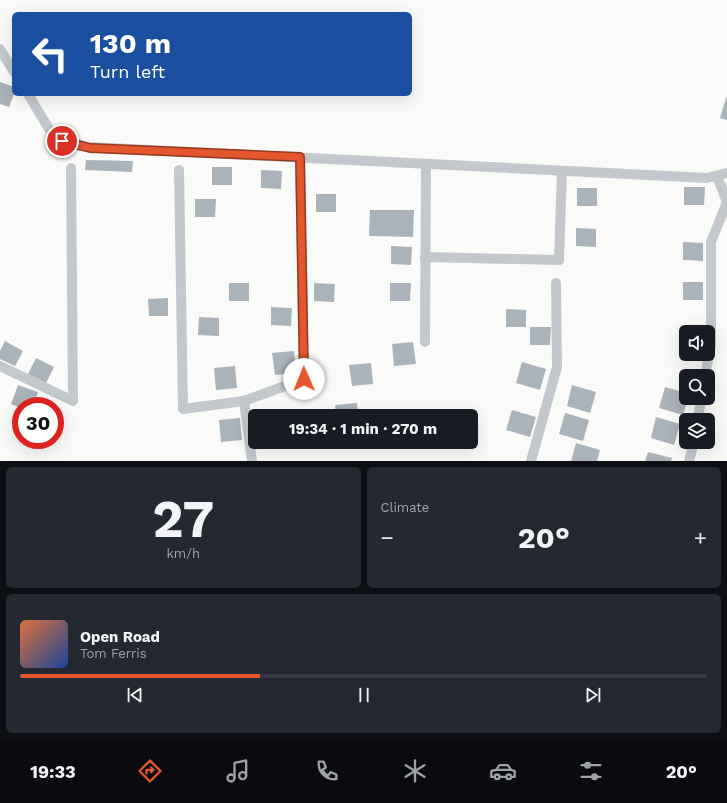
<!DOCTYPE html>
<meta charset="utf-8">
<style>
:root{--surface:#171b24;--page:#242831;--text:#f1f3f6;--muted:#9ea1a6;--line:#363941;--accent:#e4572e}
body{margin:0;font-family:"Work Sans",sans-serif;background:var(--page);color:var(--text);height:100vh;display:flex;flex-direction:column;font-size:15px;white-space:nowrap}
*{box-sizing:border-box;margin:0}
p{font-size:13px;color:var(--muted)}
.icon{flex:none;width:22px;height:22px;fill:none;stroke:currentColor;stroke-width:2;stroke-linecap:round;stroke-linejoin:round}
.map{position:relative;height:461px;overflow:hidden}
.panel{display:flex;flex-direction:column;gap:6px;padding:6px;background:#0d0f14;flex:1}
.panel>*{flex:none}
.top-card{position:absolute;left:12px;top:12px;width:400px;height:84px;border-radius:6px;box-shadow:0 4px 16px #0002;background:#1a4fa0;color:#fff;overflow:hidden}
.fabs{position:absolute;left:679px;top:325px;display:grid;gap:8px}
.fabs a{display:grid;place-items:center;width:36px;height:36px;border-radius:6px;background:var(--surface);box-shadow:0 4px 16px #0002;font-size:20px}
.speed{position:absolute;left:12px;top:397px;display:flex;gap:8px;font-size:20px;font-weight:700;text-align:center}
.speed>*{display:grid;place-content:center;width:52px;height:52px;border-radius:50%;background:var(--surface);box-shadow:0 4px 16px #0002;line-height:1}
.speed .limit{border:6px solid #d22;background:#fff;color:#111}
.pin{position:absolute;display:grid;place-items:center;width:34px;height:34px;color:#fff;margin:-17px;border:2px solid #fff;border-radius:50%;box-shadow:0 1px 4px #0007}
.me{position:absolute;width:44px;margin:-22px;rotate:359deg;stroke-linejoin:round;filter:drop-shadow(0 0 3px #0008)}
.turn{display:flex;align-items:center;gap:14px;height:84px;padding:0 12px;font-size:18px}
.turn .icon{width:52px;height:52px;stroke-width:2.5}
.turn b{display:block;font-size:28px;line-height:34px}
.big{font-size:30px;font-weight:700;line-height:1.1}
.panel .card{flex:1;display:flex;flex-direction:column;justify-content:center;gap:6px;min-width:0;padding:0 14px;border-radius:6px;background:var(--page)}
.panel .dial{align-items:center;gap:0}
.dial b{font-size:52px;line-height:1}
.song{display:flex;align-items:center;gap:12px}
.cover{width:48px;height:48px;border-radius:6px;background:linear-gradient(135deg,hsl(20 70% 55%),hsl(220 70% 35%))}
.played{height:4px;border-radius:2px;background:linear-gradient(90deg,var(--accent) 35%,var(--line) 35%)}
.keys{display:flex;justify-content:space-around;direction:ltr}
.heat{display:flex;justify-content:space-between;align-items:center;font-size:22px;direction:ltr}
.panel .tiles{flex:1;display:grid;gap:6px;grid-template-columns:1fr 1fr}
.card:last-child{grid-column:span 2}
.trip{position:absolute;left:248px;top:409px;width:230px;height:40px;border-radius:6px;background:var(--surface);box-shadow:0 4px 16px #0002;font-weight:700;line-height:40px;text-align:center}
.tabs{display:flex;height:64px;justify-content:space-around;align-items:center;background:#090b0e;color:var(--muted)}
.tabs .icon{width:28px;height:28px}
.tabs .current{color:var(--accent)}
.tabs b{font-size:18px;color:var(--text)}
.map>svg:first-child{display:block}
.building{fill:#aab3b9}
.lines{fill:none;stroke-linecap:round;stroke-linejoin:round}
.minor{stroke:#c3c8cc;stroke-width:10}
.route-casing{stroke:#94391e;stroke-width:10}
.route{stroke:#e4572e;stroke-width:7}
</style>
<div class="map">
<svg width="727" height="461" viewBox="0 0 727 461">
<rect width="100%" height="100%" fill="#fafaf8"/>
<g class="building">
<path d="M0 82 14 87V94L9 107 0 104Z"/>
<path d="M727 95V120L720 118Z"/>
<path d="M86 160 133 161 132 172 85 170Z"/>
<rect x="212" y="167" width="20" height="18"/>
<path d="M261 170 282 171 281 189 261 188Z"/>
<path d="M684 187H705L704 205H684Z"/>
<rect x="577" y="188" width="20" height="18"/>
<rect x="316" y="194" width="20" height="18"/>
<path d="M195 199H216L215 217H195Z"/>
<path d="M370 210H414L413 237 369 236Z"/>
<path d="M576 228 596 229V247L576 246Z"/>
<path d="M683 242 703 243V261L683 260Z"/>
<path d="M391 246 412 247 411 265 391 264Z"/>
<rect x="683" y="282" width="20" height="18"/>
<rect x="229" y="283" width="20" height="18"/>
<path d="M314 283 335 284 334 302 314 301Z"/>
<path d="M390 283H411L410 301H390Z"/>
<path d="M168 298V316H149L148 299Z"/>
<path d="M271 307 292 308 291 326 271 325Z"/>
<path d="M506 309 526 310V327H506Z"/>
<path d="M199 317 219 318V336L198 335Z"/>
<path d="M530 327H551L550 345H530Z"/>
<path d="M5 341 23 351 15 366 0 359V351Z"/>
<path d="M413 342 416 364 394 366 392 344Z"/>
<path d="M294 351 296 373 275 375 272 353Z"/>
<path d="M36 358 54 367 46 383 28 374Z"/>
<path d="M522 362 546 369 540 390 516 383Z"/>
<path d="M371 363 373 384 352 386 349 365Z"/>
<path d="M235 366 237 388 216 390 214 368Z"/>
<path d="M18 385 38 392 33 406H21V408L11 404Z"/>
<path d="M572 385 596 392 590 413 567 406Z"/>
<path d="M665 387 686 393V398H688L683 415 659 408Z"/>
<path d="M357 403 358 416H336L335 405Z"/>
<path d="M512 410 536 417 530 437 506 430Z"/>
<path d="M565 413 589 420 583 441 559 434Z"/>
<path d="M656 417 680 424 674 445 651 438Z"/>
<path d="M240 418 242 440 221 442 219 420Z"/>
<path d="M576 443 600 450 597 461H571Z"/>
<path d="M648 452 672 458 671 461H645Z"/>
</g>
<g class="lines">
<g class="minor">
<path d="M0 49 14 72"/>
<path d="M28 94 49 129 62 141 89 147 707 178 727 173"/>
<path d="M179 170 183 409 244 401 304 379 300 157"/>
<path d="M425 257 559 260 562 171"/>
<path d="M425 342 426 164"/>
<path d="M0 366 73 401 71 168"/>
<path d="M705 376 711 345V242L727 202 717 176"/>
<path d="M244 401 252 461"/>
<path d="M698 420 701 398"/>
<path d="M531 461 557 367 556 283"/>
<path d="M689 461 694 442"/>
</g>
</g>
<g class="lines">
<g class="route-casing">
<path id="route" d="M62 141 90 148 300 157 304 379"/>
</g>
<use href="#route" class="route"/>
</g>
</svg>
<div class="fabs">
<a><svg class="icon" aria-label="sound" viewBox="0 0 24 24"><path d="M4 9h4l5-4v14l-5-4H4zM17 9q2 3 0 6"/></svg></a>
<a><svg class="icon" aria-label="search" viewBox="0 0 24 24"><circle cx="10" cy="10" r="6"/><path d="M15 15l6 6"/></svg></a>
<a><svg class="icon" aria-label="layers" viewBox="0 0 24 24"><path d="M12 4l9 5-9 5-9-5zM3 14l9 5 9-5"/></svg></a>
</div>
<div class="speed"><div class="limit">30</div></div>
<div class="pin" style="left:62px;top:141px;background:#d93025"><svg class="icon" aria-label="arrive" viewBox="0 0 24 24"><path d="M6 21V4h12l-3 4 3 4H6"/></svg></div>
<svg class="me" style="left:304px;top:379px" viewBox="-20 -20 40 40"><circle r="19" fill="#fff"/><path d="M0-13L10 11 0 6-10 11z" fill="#e4572e"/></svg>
<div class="trip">19:34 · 1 min · 270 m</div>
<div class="top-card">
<div class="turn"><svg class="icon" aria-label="left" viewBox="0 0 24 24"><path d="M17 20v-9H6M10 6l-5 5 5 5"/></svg><div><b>130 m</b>Turn left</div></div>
</div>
</div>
<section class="panel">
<div class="tiles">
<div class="card dial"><b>27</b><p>km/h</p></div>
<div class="card"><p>Climate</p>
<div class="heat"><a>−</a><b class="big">20°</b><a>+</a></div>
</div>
<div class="card">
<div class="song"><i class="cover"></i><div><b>Open Road</b><p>Tom Ferris</p></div></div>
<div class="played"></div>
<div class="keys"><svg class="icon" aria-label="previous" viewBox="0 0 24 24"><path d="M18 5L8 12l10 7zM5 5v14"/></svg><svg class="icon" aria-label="pause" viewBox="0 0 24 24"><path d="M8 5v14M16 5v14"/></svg><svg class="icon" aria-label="next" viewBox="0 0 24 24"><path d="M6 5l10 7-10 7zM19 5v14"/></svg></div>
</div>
</div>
</section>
<nav class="tabs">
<b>19:33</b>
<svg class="icon current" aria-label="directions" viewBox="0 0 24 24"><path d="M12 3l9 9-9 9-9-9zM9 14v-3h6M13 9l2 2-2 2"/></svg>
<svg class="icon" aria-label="music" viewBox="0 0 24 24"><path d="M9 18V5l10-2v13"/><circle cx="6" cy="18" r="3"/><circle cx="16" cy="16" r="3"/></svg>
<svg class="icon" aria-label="phone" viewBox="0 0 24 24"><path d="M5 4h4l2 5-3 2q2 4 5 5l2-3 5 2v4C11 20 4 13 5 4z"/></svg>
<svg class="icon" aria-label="climate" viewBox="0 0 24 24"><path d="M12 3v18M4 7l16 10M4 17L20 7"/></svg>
<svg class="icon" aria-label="car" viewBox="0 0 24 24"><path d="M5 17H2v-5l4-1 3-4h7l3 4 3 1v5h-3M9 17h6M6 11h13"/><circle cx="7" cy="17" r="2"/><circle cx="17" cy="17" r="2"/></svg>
<svg class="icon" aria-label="filters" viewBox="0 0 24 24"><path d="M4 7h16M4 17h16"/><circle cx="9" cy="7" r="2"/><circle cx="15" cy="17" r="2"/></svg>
<b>20°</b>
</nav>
